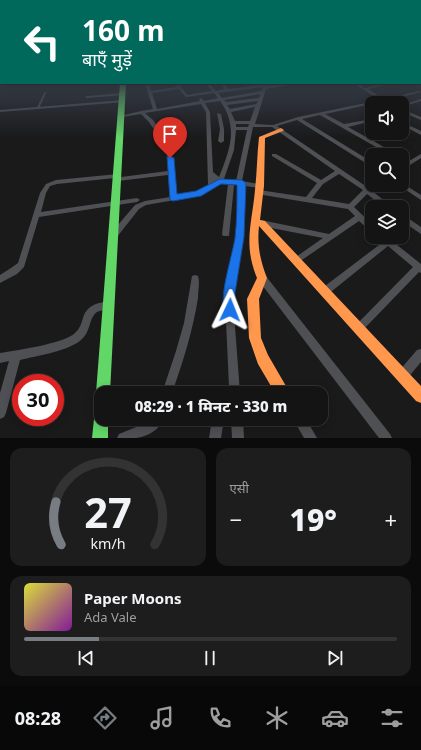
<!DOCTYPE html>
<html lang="hi">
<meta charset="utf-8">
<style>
:root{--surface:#141414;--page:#1d1d1d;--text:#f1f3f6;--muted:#9d9ea0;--line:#333334;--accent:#787d84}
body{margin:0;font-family:"Noto Sans","Noto Sans Devanagari",sans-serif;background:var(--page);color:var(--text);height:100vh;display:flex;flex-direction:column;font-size:15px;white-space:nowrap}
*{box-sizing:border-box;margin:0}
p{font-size:13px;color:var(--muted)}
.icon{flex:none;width:22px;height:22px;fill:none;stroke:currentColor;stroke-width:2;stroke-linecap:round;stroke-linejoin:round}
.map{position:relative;height:438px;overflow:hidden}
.side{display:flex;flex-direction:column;gap:10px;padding:10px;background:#0b0b0b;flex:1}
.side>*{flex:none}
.guide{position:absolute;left:0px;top:0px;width:421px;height:84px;box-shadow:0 2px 10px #0003,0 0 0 1px var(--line);background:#00695c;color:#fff;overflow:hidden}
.controls{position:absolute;left:365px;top:96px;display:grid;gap:8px}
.controls a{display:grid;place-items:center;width:44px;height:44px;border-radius:8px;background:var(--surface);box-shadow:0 2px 10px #0003,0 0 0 1px var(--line);font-size:20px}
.speed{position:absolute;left:12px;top:374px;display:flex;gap:8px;font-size:20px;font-weight:700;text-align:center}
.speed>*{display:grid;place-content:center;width:52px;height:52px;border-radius:50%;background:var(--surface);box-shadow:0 2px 10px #0003,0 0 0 1px var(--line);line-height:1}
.speed .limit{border:6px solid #d22;background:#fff;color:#111}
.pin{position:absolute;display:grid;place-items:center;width:34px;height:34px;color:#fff;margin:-41px -17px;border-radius:50% 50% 50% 0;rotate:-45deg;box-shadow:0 0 4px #0007}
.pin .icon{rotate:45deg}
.me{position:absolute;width:44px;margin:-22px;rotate:2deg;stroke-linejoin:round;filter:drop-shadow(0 0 3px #0008)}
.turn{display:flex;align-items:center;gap:14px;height:84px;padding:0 16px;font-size:18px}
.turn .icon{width:52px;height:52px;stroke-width:2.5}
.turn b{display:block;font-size:28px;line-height:34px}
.big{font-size:30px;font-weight:800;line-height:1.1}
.side .tile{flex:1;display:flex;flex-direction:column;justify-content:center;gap:6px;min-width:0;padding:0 14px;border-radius:12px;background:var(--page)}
.side .dial{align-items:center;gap:0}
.dial svg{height:104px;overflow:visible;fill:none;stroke:var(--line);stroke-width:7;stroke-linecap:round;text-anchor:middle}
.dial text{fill:var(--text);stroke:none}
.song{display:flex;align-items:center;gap:12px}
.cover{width:48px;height:48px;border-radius:6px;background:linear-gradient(135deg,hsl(60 70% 55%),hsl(290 70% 35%))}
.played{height:4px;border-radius:2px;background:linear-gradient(90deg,var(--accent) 20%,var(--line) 20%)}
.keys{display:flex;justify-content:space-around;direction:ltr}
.heat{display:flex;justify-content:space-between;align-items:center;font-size:22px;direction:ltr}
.side .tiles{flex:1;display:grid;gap:10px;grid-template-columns:1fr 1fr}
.tile:last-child{grid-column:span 2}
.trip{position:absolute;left:94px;top:386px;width:234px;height:40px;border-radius:12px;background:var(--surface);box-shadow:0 2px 10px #0003,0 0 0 1px var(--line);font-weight:800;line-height:40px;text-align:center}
.tabs{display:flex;height:64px;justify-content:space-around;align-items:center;background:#080808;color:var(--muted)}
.tabs .icon{width:28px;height:28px}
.tabs .on{color:var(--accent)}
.tabs b{font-size:18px;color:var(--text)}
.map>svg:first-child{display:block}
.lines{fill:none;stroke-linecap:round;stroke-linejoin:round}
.lane{stroke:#4e5054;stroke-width:2}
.street{fill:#4e5054;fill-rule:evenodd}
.fast{fill:#63d668;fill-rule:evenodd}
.slow{fill:#ff974d;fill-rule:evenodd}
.route{fill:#1a73e8;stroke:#114b97}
</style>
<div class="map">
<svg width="421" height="438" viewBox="0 0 421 438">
<rect width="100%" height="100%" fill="#1a1a1b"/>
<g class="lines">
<path class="lane" d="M38 108 45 93"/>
<g class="street">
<rect x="420" y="77" width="1" height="3"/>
<path d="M145 83H149L151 91 177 87 174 83H178L187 95 212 91 205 83H209L216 91 225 89 220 83H224L229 89 264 84V83H268L267 86 291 83H302L266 89 255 124 273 125 298 117 380 100 353 83H358L365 88 386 83H393L368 89 384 99 419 91 421 92 387 101 388 102 387 103 383 102 372 103V104L325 114 344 124 372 119V121L348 127 368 138 386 133H395L372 140 397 155H390L320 115 302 119 372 162V167L297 120 277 126 367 187 372 184V185H378L371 190 392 207H384L367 194 354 207 372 224V231L369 230 359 221 296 264 293 263 292 261 293 259 323 238 261 226 258 225 257 223 258 221 261 220 329 234 355 216 348 209 257 194 256 192 259 190 306 197 317 183 272 156V154H276L321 180 335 171 272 127H253L242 181 259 184 262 186 259 188 245 186 243 243 233 300 240 393H218L219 389 229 387 225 300 235 243 239 185H234L229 236H223L222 234 228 184 221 183 198 196 146 205 139 209 117 237H111L110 235 111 233 135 205 145 201 170 197 168 175 118 181 116 180 115 178 57 184 50 186 46 193 41 212 137 198 140 200 137 202 39 217 24 267 17 274 0 283V275L11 268 18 263 40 193 46 184 56 180 118 174 120 175 121 177 168 171 167 158 170 156 173 158 176 195 196 192 208 185 206 112 201 104 145 113 153 120 164 136 161 138 159 137 149 122 141 114 122 117 120 116 141 111 153 109ZM263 87 261 91 222 98 218 93ZM179 89 186 97 214 93 218 98 204 101 201 98 199 99 200 101 157 109 152 93ZM260 94 259 98 226 102 224 100ZM220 101C238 126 231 148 219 177L213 172 210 112 205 103ZM258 101 256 104 230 109 227 105ZM255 107 250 121H235L231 112ZM236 124H249L248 127H236ZM236 130H247L236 181 224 179 234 150ZM339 174 363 190 349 204 312 198 323 184Z"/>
<path d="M123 93H124V95L87 98 85 97 87 96Z"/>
<path d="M421 99V101L402 107V105Z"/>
<path d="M123 100 125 101V102L0 112V110Z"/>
<path d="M402 109 421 117V120L402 112Z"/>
<path d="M217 113 221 114 224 129V141L221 143 218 141 220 129Z"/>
<path d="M402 122 421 131V135L402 125Z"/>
<path d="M421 154V158L402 170V165Z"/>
<path d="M402 183 421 195V200L400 186 399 185H402Z"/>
<path d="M402 214 421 227V234L402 221Z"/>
<path d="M378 237H387L421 264V273L419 272 361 332 358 334 355 332 353 329 355 326 413 267 388 246 327 295 324 296 321 295 320 292 321 289 383 242Z"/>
<path d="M262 274 265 275 390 434 392 438H379L259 281 258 278 259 275Z"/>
<path d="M195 275 198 276C200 282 198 291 198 298 193 330 183 362 172 393H162L176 351 184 323 192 276Z"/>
<path d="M109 301 112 302 113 305 112 308C107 310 101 310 97 312 89 317 91 331 82 339 70 351 36 356 20 360L6 413 4 417 0 419V393L9 361 0 363V353C18 350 61 344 74 334 80 329 81 324 83 318 87 305 97 303 109 301Z"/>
<path d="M421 349V362L406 380 402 381 398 380 397 376 398 372 417 350Z"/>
<path d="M150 419H164C160 429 147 437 136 438 130 438 123 438 117 438L119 434 146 423Z"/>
<path d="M212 419H224L221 438H209Z"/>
<path d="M231 419H243L244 438H232Z"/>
<path d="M293 419H306L317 438H304Z"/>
</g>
<g class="fast">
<path d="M120 83H126L110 393H101V399L98 398 96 393Z"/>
<path d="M101 412V419H108V438H92L94 419 96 414Z"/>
</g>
<path class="slow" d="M281 128 284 130 283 131 265 138 264 186 260 220 265 221 421 386V403L416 401 259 226C257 245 260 260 267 278L259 299 261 338 268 355 290 393H275L258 364 249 338 247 299 257 278C243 244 252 224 255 190 257 172 257 155 259 137Z"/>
</g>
<linearGradient id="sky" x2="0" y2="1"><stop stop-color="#0e0e0f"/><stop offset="0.56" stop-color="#383e4a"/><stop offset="1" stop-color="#383e4a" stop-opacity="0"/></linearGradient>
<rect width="421" height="138" fill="url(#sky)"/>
<path class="route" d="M167 156H170L174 158 177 194 196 191 220 179 242 180 246 183 244 237 235 293V310L234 314 230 316 225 314C218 298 232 257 235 238 237 221 237 203 237 185L221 184 201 196 173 201 170 200Z"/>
</svg>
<div class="controls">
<a><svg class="icon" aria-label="sound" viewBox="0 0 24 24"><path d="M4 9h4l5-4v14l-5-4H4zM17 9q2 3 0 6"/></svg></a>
<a><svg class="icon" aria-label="search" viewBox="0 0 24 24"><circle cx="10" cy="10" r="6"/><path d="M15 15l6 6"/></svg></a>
<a><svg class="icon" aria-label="layers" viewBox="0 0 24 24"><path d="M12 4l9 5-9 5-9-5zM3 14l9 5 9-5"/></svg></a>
</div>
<div class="speed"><div class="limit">30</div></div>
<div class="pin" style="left:170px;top:158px;background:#d93025"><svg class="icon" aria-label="arrive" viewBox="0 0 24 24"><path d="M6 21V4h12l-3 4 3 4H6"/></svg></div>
<svg class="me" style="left:230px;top:310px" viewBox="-20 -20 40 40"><path d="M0-17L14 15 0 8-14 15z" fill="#1a73e8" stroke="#fff" stroke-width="4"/></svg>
<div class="trip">08:29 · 1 मिनट · 330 m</div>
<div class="guide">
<div class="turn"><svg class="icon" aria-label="left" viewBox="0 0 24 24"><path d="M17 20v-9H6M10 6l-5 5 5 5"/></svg><div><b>160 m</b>बाएँ मुड़ें</div></div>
</div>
</div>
<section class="side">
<div class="tiles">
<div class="tile dial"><svg viewBox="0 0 100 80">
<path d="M14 69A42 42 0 1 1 86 69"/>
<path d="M14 69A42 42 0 0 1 10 36" stroke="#787d84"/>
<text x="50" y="56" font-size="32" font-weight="700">27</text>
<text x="50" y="72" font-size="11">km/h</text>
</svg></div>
<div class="tile"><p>एसी</p>
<div class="heat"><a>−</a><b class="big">19°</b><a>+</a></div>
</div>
<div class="tile">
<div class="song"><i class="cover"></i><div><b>Paper Moons</b><p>Ada Vale</p></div></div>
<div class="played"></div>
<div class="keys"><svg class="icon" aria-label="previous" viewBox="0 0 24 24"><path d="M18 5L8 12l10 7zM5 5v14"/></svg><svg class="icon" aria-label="pause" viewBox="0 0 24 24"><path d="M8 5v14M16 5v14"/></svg><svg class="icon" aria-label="next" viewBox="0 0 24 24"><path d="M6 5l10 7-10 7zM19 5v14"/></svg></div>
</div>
</div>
</section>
<nav class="tabs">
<b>08:28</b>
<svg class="icon on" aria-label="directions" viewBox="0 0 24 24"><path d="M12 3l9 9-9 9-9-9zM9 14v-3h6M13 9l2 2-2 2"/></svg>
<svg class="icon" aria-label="music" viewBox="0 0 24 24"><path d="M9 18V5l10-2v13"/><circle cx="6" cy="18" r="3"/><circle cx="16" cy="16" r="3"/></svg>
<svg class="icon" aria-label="phone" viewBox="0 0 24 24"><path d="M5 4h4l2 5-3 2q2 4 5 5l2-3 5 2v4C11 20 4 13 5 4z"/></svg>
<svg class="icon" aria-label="climate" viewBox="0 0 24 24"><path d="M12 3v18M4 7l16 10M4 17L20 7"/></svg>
<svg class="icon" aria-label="car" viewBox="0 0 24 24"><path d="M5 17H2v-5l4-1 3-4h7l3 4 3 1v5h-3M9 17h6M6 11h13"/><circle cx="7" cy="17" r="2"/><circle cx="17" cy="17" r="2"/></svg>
<svg class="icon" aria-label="filters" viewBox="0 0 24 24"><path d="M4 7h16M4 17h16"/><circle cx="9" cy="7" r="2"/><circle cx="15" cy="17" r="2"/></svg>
</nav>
